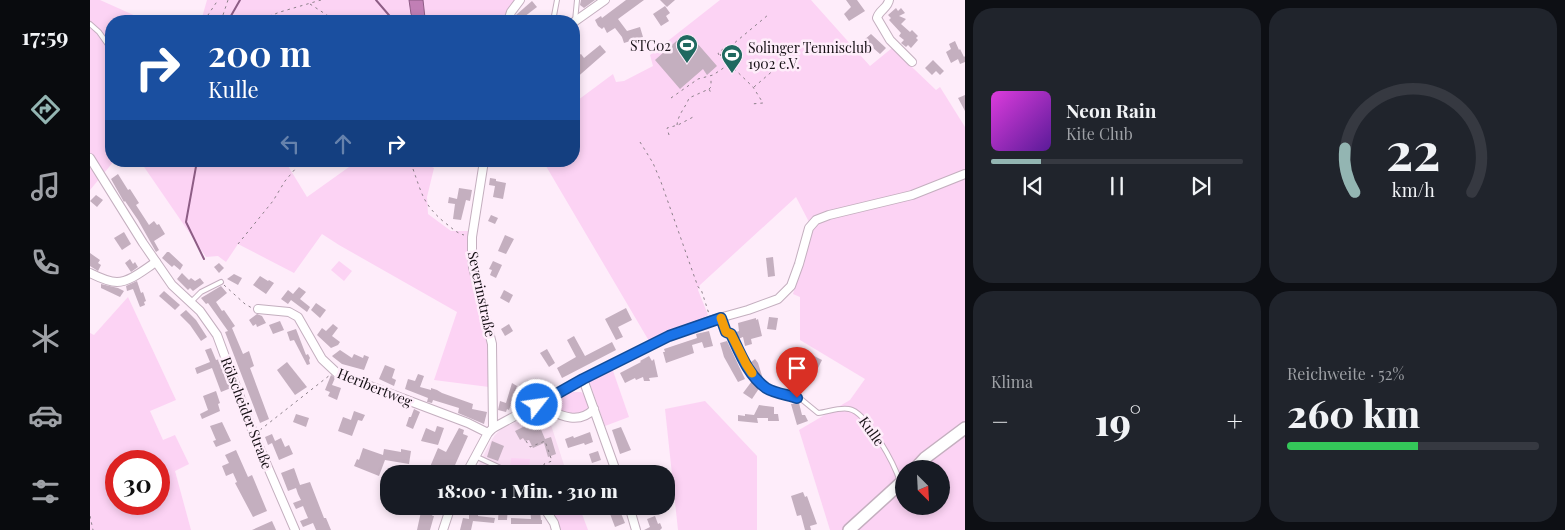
<!DOCTYPE html>
<html lang="de">
<meta charset="utf-8">
<style>
:root{--surface:#171b24;--page:#20242c;--text:#f1f3f6;--muted:#9ea1a6;--line:#363941;--accent:#93b5b2}
body{margin:0;font-family:"Playfair Display",serif;background:var(--page);color:var(--text);height:100vh;display:flex;flex-direction:column;font-size:19px;white-space:nowrap}
*{box-sizing:border-box;margin:0}
p{font-size:16px;color:var(--muted)}
.icon{flex:none;width:28px;height:28px;fill:none;stroke:currentColor;stroke-width:2;stroke-linecap:round;stroke-linejoin:round}
.map{position:relative;flex:1;overflow:hidden}
.panel{display:flex;flex-direction:column;gap:8px;padding:8px;background:#0d0f14;width:600px}
.panel>*{flex:none}
.guide{position:absolute;left:15px;top:15px;width:475px;height:152px;border-radius:20px;box-shadow:0 2px 8px #0003;background:#1a4fa0;color:#fff;overflow:hidden}
.needle{width:32px;rotate:156deg}
.controls{position:absolute;left:805px;top:460px;display:grid;gap:10px}
.controls a{display:grid;place-items:center;width:55px;height:55px;border-radius:50%;background:var(--surface);box-shadow:0 2px 8px #0003;font-size:25px}
.speed{position:absolute;left:15px;top:450px;display:flex;gap:10px;font-size:25px;font-weight:700;text-align:center}
.speed>*{display:grid;place-content:center;width:65px;height:65px;border-radius:50%;background:var(--surface);box-shadow:0 2px 8px #0003;line-height:1}
.speed .limit{border:8px solid #d22;background:#fff;color:#111}
.pin{position:absolute;display:grid;place-items:center;width:42px;height:42px;color:#fff;margin:-51px -21px;border-radius:50% 50% 50% 0;rotate:-45deg;box-shadow:0 0 5px #0007}
.pin .icon{rotate:45deg}
.me{position:absolute;width:55px;margin:-28px;rotate:60deg;stroke-linejoin:round;filter:drop-shadow(0 0 4px #0008)}
.turn{display:flex;align-items:center;gap:18px;height:105px;padding:0 20px;font-size:22px}
.turn .icon{width:65px;height:65px;stroke-width:2.5}
.turn b{display:block;font-size:35px;line-height:42px}
.lanes{display:flex;align-items:center;height:48px;padding:0 20px;background:#0003;justify-content:center;gap:25px;direction:ltr}
.lanes .off{opacity:.35}
.big{font-size:38px;font-weight:800;line-height:1.1}
.panel .widget{flex:1;display:flex;flex-direction:column;justify-content:center;gap:8px;min-width:0;padding:0 18px;border-radius:20px;background:var(--page)}
.panel .dial{align-items:center;gap:0}
.dial svg{height:130px;overflow:visible;fill:none;stroke:var(--line);stroke-width:7;stroke-linecap:round;text-anchor:middle}
.dial text{fill:var(--text);stroke:none}
.song{display:flex;align-items:center;gap:15px}
.cover{width:60px;height:60px;border-radius:8px;background:linear-gradient(135deg,hsl(300 70% 55%),hsl(270 70% 35%))}
.played{height:5px;border-radius:2px;background:linear-gradient(90deg,var(--accent) 20%,var(--line) 20%)}
.keys{display:flex;justify-content:space-around;direction:ltr}
.heat{display:flex;justify-content:space-between;align-items:center;font-size:28px;direction:ltr}
.charge{height:8px;border-radius:4px;background:linear-gradient(90deg,#34c759 52%,var(--line) 0)}
.panel .tiles{flex:1;display:grid;gap:8px;grid-template-columns:repeat(2,1fr)}
.trip{position:absolute;left:290px;top:465px;width:295px;height:50px;border-radius:20px;background:var(--surface);box-shadow:0 2px 8px #0003;font-weight:800;line-height:50px;text-align:center}
main{display:flex;flex:1;min-height:0}
.tab-bar{display:flex;flex-direction:column;width:90px;justify-content:space-around;align-items:center;background:#090b0e;color:var(--muted)}
.tab-bar .icon{width:35px;height:35px}
.tab-bar .on{color:var(--accent)}
.tab-bar b{font-size:22px;color:var(--text)}
.map>svg:first-child{display:block}
.built{fill:#f9ddf3}
.green{fill:#fcd3f4;fill-rule:evenodd}
.water{fill:#c17fb5;stroke:#8d5d85}
.lines{fill:none;stroke-linecap:round;stroke-linejoin:round}
.stream{stroke:#8d5d85;stroke-width:2}
.building{fill:#c4afbf}
.lane-casing{stroke:#c4afbf;stroke-width:6}
.street-casing{stroke:#c4afbf;stroke-width:10}
.secondary-casing{stroke:#c4afbf;stroke-width:14}
.path{stroke:#8c8089;stroke-width:1;stroke-dasharray:2.5 4;stroke-linecap:butt}
.lane{stroke:#fff;stroke-width:4}
.street{stroke:#fff;stroke-width:8}
.secondary{stroke:#fff;stroke-width:11}
.route-casing{stroke:#114b97;stroke-width:12}
.route{stroke:#1a73e8;stroke-width:9}
.slow{stroke:#f59e0b;stroke-width:9}
.labels{text-anchor:middle;dominant-baseline:central;stroke-width:5;stroke-linejoin:round;paint-order:stroke}
.poi-label{font-size:14px;fill:#150f14;stroke:#feedfa;text-anchor:end}
.street-label{font-size:14px;fill:#150f14;stroke:#feedfa}
</style>
<main>
<nav class="tab-bar">
<b>17:59</b>
<svg class="icon on" aria-label="directions" viewBox="0 0 24 24"><path d="M12 3l9 9-9 9-9-9zM9 14v-3h6M13 9l2 2-2 2"/></svg>
<svg class="icon" aria-label="music" viewBox="0 0 24 24"><path d="M9 18V5l10-2v13"/><circle cx="6" cy="18" r="3"/><circle cx="16" cy="16" r="3"/></svg>
<svg class="icon" aria-label="phone" viewBox="0 0 24 24"><path d="M5 4h4l2 5-3 2q2 4 5 5l2-3 5 2v4C11 20 4 13 5 4z"/></svg>
<svg class="icon" aria-label="climate" viewBox="0 0 24 24"><path d="M12 3v18M4 7l16 10M4 17L20 7"/></svg>
<svg class="icon" aria-label="car" viewBox="0 0 24 24"><path d="M5 17H2v-5l4-1 3-4h7l3 4 3 1v5h-3M9 17h6M6 11h13"/><circle cx="7" cy="17" r="2"/><circle cx="17" cy="17" r="2"/></svg>
<svg class="icon" aria-label="filters" viewBox="0 0 24 24"><path d="M4 7h16M4 17h16"/><circle cx="9" cy="7" r="2"/><circle cx="15" cy="17" r="2"/></svg>
</nav>
<div class="map">
<svg width="875" height="530" viewBox="0 0 875 530">
<rect width="100%" height="100%" fill="#feedfa"/>
<path class="built" d="M445 413 453 414 459 419 477 474H384L401 441 405 435 411 429Z"/>
<g class="green">
<path d="M0 0H10L57 21H21V161H24L0 190Z"/>
<path d="M117 0H425L414 18 413 21H111Z"/>
<path d="M630 0H721L780 66 802 48 846 90 850 87 875 127V169L828 190 738 213 719 222 706 197 610 285 608 290 618 315 610 320 581 330 559 341 453 161H484V103L523 74 526 82 534 81 563 66 560 55Z"/>
<path d="M50 161H195L217 197 266 162 271 165 278 161H331L344 168 337 197 338 214 361 231H378L377 256 398 340 399 387 344 380 367 312 249 245 232 234 204 273 148 244 136 262 128 256 116 257Z"/>
<path d="M875 175V423L820 469H814V475L752 530H740L709 430 760 400 775 379 710 340V297L703 294 722 228 726 223 734 219 817 200Z"/>
<path d="M249 261 262 271 254 281 241 270Z"/>
<path d="M38 297 86 400 60 411 73 440 85 435 99 464 85 471 101 530H0V333L4 335ZM26 461H69V504H26Z"/>
<path d="M522 368 539 417 515 426 498 378Z"/>
<path d="M480 392H491L497 397 498 407C491 421 471 411 460 406L461 402Z"/>
<path d="M615 401 667 456V530H588L575 409Z"/>
<path d="M875 431V530H763L814 484V506H851V469H831Z"/>
<path d="M421 458 440 459 439 468H420Z"/>
<path d="M461 506H489L498 530H469Z"/>
</g>
<path class="water" d="M319 0H333L335 18 333 21H325L321 14Z"/>
<g class="lines">
<g class="stream">
<path d="M286 0 304 21"/>
<path d="M138 21 150 0"/>
<path d="M107 161 96 222 114 259"/>
</g>
</g>
<g class="building">
<path d="M491 0H505L494 8 490 5Z"/>
<path d="M536 0H554L528 19 537 31 550 27 553 37 534 43 532 37 525 28 517 33 514 27 512 29 508 26 505 20 511 16 512 18Z"/>
<path d="M570 0H585L577 7Z"/>
<path d="M756 0H767L775 11 759 21 754 14 761 7Z"/>
<path d="M442 1 447 7 430 20 426 15Z"/>
<path d="M575 6 580 13 576 16 579 21 571 26 563 14Z"/>
<path d="M806 8 808 11 811 8 815 13 809 16 816 19 811 24 820 32 822 30 828 36 826 38 828 40 821 48 818 45 816 47 811 43 814 40 809 36 811 33 799 20 801 18 798 15Z"/>
<path d="M781 34 796 48 790 54 782 47 776 52 771 47 776 42 774 40Z"/>
<path d="M600 35 627 66 617 75 613 69 590 89 565 60 592 36 595 39Z"/>
<path d="M865 41 869 50 870 49 874 57 875 56V62L870 64 868 59 861 63 856 52 861 49 859 44Z"/>
<path d="M510 45 516 52 484 80V64L488 60 486 57 491 54 494 58Z"/>
<path d="M843 60 854 71 850 75 846 71 842 75 835 68Z"/>
<path d="M875 95V111L868 98Z"/>
<path d="M28 174 38 190 40 189 49 203 46 205 59 225 64 221 67 225 69 224 75 234 64 241 69 250 66 252 48 220 35 201 34 202 21 179Z"/>
<path d="M400 178 406 179V184V181L416 183 413 199 403 197 405 186 399 185Z"/>
<path d="M369 188 382 190 380 201 376 200 371 220 363 219 365 204 358 203 359 197 367 199Z"/>
<path d="M6 195 13 200 7 207 0 201Z"/>
<path d="M401 215 408 218 405 224 398 221Z"/>
<path d="M34 232 41 244 32 250 24 238Z"/>
<path d="M415 235 424 239 416 254 408 251Z"/>
<path d="M77 252H79L93 265 90 270 84 265 82 267 72 258Z"/>
<path d="M0 253 10 260 8 263 11 265 8 271 0 266Z"/>
<path d="M683 257 685 276 678 277 676 258Z"/>
<path d="M40 259 43 264 45 262 48 267 41 272 35 263Z"/>
<path d="M403 261 412 265 406 278 400 275 402 270 399 269Z"/>
<path d="M129 263 134 268 129 273 124 267Z"/>
<path d="M92 273 99 280 101 278 105 281 110 278 114 283 103 291 100 288 98 290 87 279Z"/>
<path d="M144 274 152 278 148 285 137 279Z"/>
<path d="M170 276 178 281 179 280 184 283 176 294 163 285Z"/>
<path d="M47 281 51 293 53 292 56 301 54 302 55 305 50 307 43 289 37 291 36 286Z"/>
<path d="M11 284 28 288 34 291 30 297 11 288Z"/>
<path d="M131 286 137 293 126 302 132 311 134 310 145 326 142 328 153 354 159 351 164 366 160 368 179 419 170 423 135 332 138 331 118 303 116 304 111 298Z"/>
<path d="M209 287 216 292 210 299 220 307 217 312 201 300 198 304 191 299 198 290 203 294Z"/>
<path d="M414 290 423 295 419 303 410 298Z"/>
<path d="M74 291 90 305 85 310 69 296Z"/>
<path d="M226 303 236 310 230 318 221 310Z"/>
<path d="M536 308 542 320 528 327 533 337 526 340 515 319Z"/>
<path d="M96 310 106 320 117 337 111 341 100 325 90 315Z"/>
<path d="M167 314 172 316 176 323 167 327 166 324 163 326 159 320Z"/>
<path d="M679 317 688 318 686 330 677 329Z"/>
<path d="M666 318V320L668 319 672 336 661 339 662 344 655 346 653 337 648 339 644 333 649 331 648 323Z"/>
<path d="M190 321 194 330 183 334 179 325Z"/>
<path d="M243 324 248 328 242 336 250 342 248 345 241 348 227 335 232 328 236 331Z"/>
<path d="M419 324 423 331 415 336 411 329Z"/>
<path d="M206 329 216 355 218 354 220 358 219 360 220 364 217 365 204 340 200 341 197 332Z"/>
<path d="M619 331 623 346 614 348 612 342 602 345 604 353 576 363 573 352H575L574 349 607 338 606 334Z"/>
<path d="M484 336 495 356 522 342 526 350 472 378 467 368 486 357 477 340Z"/>
<path d="M637 341 655 379 648 382 634 357 630 343Z"/>
<path d="M121 348 126 360 130 359 141 388 131 392 122 368 107 374 105 368 120 362 115 350Z"/>
<path d="M457 349 465 363 459 367 450 353Z"/>
<path d="M250 350 262 358 264 354 273 358 274 355 279 357 274 370 252 364 243 357 242 356Z"/>
<path d="M716 352 732 360 728 368 712 360Z"/>
<path d="M559 356 562 361 564 359 568 377 559 378 560 381H554L553 377 546 380 545 378 535 383 530 373 551 362 550 361Z"/>
<path d="M665 359 668 363 673 379 660 363Z"/>
<path d="M197 362 217 387 205 395 187 370Z"/>
<path d="M295 365 305 369 302 378 306 380 304 386 289 379Z"/>
<path d="M328 374 334 376 330 387 341 390V388L347 390 352 393 383 404 382 409 397 412 394 424 368 413 369 408 343 400 342 403 337 402 338 398 315 389 318 379 325 381Z"/>
<path d="M241 375 245 378 242 385 251 388 247 400 238 396 240 392 235 390Z"/>
<path d="M438 380 443 382 442 385 445 390 435 396 429 385Z"/>
<path d="M662 381 670 387 662 399 653 393Z"/>
<path d="M422 383 427 386 419 410 417 409 416 412 408 410 410 401 416 403Z"/>
<path d="M126 391 130 403 128 404 130 411 112 419 110 414 118 410 113 396Z"/>
<path d="M709 403 712 415H715L718 421 707 425 701 404Z"/>
<path d="M669 405 684 407V414H688L689 421H678V418H667L668 423 648 421V415L655 416V414L664 415Z"/>
<path d="M324 409 330 412 323 429 316 426 319 417H321Z"/>
<path d="M264 411 275 415 272 421 268 420 262 436 248 431 253 417 261 420Z"/>
<path d="M206 414 219 418 216 427 203 422Z"/>
<path d="M447 420 455 439 461 437 466 454 458 457 454 443 443 448 439 440 435 441 433 438 430 440 425 431Z"/>
<path d="M132 422 141 441 126 447 123 441 126 440 120 426Z"/>
<path d="M347 426 354 428 348 445 331 441 336 428 345 432Z"/>
<path d="M531 427 541 450 530 454 522 430Z"/>
<path d="M369 428 374 430 373 434 378 436 361 474H355L350 471 349 474H337L348 448 356 452Z"/>
<path d="M500 432 503 442 495 445 494 443 478 448 475 439 483 436 484 438Z"/>
<path d="M182 434 185 441 191 438 195 447 199 445 203 454 189 460 182 443 178 445 175 437Z"/>
<path d="M402 441 414 446 408 461 397 457Z"/>
<path d="M273 448 293 455 294 449 311 452V449L321 451 319 464 295 460 289 476 264 466 267 459 269 460Z"/>
<path d="M146 450 158 477 162 475 177 511 163 517 145 483 147 482 143 473 136 476 132 466 139 463 135 455Z"/>
<path d="M508 451 511 460 502 463 499 454Z"/>
<path d="M396 466 412 474H392Z"/>
<path d="M204 468 210 485 220 482 234 518H236L241 530H226L223 523 213 527 210 521 218 518 215 511 213 506 206 509 203 503 211 500 208 494 206 488 198 491 191 473Z"/>
<path d="M713 492 715 497 717 496 727 524 720 526 721 530H715L711 515 707 516 701 496Z"/>
<path d="M379 506H389L388 516 405 518 404 523 383 521 381 530H370L373 518 379 519Z"/>
<path d="M409 506H418L417 520H408Z"/>
<path d="M447 506 450 511 451 520H452V524H421V518L441 519 440 507Z"/>
<path d="M517 506H528L535 523 525 527Z"/>
<path d="M332 507 346 510 342 516H344L340 530H327Z"/>
<path d="M565 516 568 524 570 523 572 528 570 530H554L560 527 557 519Z"/>
<path d="M182 521 186 530H162Z"/>
</g>
<g class="lines">
<g class="lane-casing">
<g id="lane">
<path d="M463 21 467 0"/>
<path d="M485 21 487 0"/>
<path d="M0 24 9 32 21 49"/>
<path d="M101 302 111 292 131 282"/>
<path d="M631 318 636 333 641 334 656 364 663 375 676 388 711 399 728 413C738 412 749 407 759 409 777 412 805 465 810 482"/>
<path d="M385 456 417 471"/>
</g>
</g>
<g class="street-casing">
<g id="street">
<path d="M799 0C798 8 789 10 787 18L800 40 822 62"/>
<path d="M418 21 421 12 430 0"/>
<path d="M484 22 515 0"/>
<path d="M0 158 53 243 82 285 110 311 127 335 164 435 205 530"/>
<path d="M394 161 382 237V252L383 267 402 344 403 428"/>
<path d="M0 273C8 277 18 282 27 282 40 282 55 269 66 262"/>
<path d="M168 309 199 312 208 317 232 359 248 374 378 423 398 433"/>
<path d="M493 379 527 474"/>
<path d="M447 405C466 413 487 427 504 409"/>
<path d="M376 474 398 433 403 428 493 379 579 336 622 320 658 310 688 299 701 286 709 264 719 228 726 220 739 215 822 195 875 174"/>
<path d="M453 506 464 523 466 530"/>
<path d="M539 506 546 530"/>
<path d="M353 530 361 506"/>
</g>
</g>
<g class="secondary-casing">
<g id="secondary">
<path d="M825 469 835 458 875 428"/>
<path d="M759 530 814 480"/>
</g>
</g>
<g class="path">
<path d="M220 4 246 21"/>
<path d="M114 21 128 0"/>
<path d="M131 21 138 0"/>
<path d="M167 21 190 12 231 0"/>
<path d="M629 55 628 53 633 49"/>
<path d="M630 55 663 87 673 103 661 104"/>
<path d="M630 55 678 15"/>
<path d="M664 87 707 50"/>
<path d="M619 89 621 87V77"/>
<path d="M581 98 608 79 623 75 638 65"/>
<path d="M587 125C588 114 596 107 599 98L619 89 621 93"/>
<path d="M579 135 577 128 588 125 605 116"/>
<path d="M550 142 563 163 571 182 608 287 611 289 619 314"/>
<path d="M323 169C332 194 333 204 354 222 361 227 366 233 374 235"/>
<path d="M148 244 183 201 195 181 212 161"/>
<path d="M134 285 155 304 162 308"/>
<path d="M433 421 436 426"/>
<path d="M170 430 240 375"/>
<path d="M436 441 440 447 455 441 462 461 454 464V474"/>
<path d="M423 472 431 474"/>
<path d="M0 516 3 530"/>
</g>
<use href="#lane" class="lane"/>
<use href="#street" class="street"/>
<use href="#secondary" class="secondary"/>
</g>
<g class="lines">
<g class="route-casing">
<path id="route" d="M447 405 493 379 579 336 631 318 636 332 641 334C650 353 658 375 676 388 684 393 698 395 707 398"/>
</g>
<use href="#route" class="route"/>
<path class="slow" d="M631 318 636 332 641 334 656 364 662 373"/>
</g>
<defs>
<g id="stadium-pin" transform="scale(1.125)"><path d="M0 17L-7.5 6A9.5 9.5 0 1 1 7.5 6Z" fill="#206960" stroke="#feedfa"/><path d="M0-5a6.5 5 0 1 0 0 10a6.5 5 0 1 0 0-10ZM-3.5-1.8h7v3.6h-7Z" fill="#fff"/></g>
</defs>
<g fill-rule="evenodd">
<use href="#stadium-pin" x="597" y="45"/>
<use href="#stadium-pin" x="642" y="55"/>
</g>
<g class="labels">
<g class="poi-label">
<text x="581" y="45">STC02</text>
<text x="658" y="47" text-anchor="start">Solinger Tennisclub<tspan x="658" dy="16">1902 e.V.</tspan></text>
</g>
<g class="street-label">
<text transform="translate(392 294) rotate(78)">Severinstraße</text>
<text transform="translate(285 387) rotate(22)">Heribertweg</text>
<text transform="translate(157 413) rotate(69)">Rölscheider Straße</text>
<text transform="translate(782 431) rotate(55)">Kulle</text>
</g>
</g>
</svg>
<div class="controls">
<a><svg class="needle" viewBox="-14 -14 28 28"><path d="M0-13l5 13h-10z" fill="#e53935"/><path d="M0 13l5-13h-10z" fill="#9ea1a6"/></svg></a>
</div>
<div class="speed"><div class="limit">30</div></div>
<div class="pin" style="left:707px;top:398px;background:#d93025"><svg class="icon" aria-label="arrive" viewBox="0 0 24 24"><path d="M6 21V4h12l-3 4 3 4H6"/></svg></div>
<svg class="me" style="left:447px;top:405px" viewBox="-20 -20 40 40"><circle r="17" fill="#1a73e8" stroke="#fff" stroke-width="3"/><path d="M0-11L8 9 0 5-8 9z" fill="#fff"/></svg>
<div class="trip">18:00 · 1 Min. · 310 m</div>
<div class="guide">
<div class="turn"><svg class="icon" aria-label="right" viewBox="0 0 24 24"><path d="M7 20v-9h11M14 6l5 5-5 5"/></svg><div><b>200 m</b>Kulle</div></div>
<div class="lanes"><svg class="icon off" aria-label="left" viewBox="0 0 24 24"><path d="M17 20v-9H6M10 6l-5 5 5 5"/></svg><svg class="icon off" aria-label="ahead" viewBox="0 0 24 24"><path d="M12 20V5M6 11l6-6 6 6"/></svg><svg class="icon" aria-label="right" viewBox="0 0 24 24"><path d="M7 20v-9h11M14 6l5 5-5 5"/></svg></div>
</div>
</div>
<section class="panel">
<div class="tiles">
<div class="widget">
<div class="song"><i class="cover"></i><div><b>Neon Rain</b><p>Kite Club</p></div></div>
<div class="played"></div>
<div class="keys"><svg class="icon" aria-label="previous" viewBox="0 0 24 24"><path d="M18 5L8 12l10 7zM5 5v14"/></svg><svg class="icon" aria-label="pause" viewBox="0 0 24 24"><path d="M8 5v14M16 5v14"/></svg><svg class="icon" aria-label="next" viewBox="0 0 24 24"><path d="M6 5l10 7-10 7zM19 5v14"/></svg></div>
</div>
<div class="widget dial"><svg viewBox="0 0 100 80">
<path d="M14 69A42 42 0 1 1 86 69"/>
<path d="M14 69A42 42 0 0 1 8 42" stroke="#93b5b2"/>
<text x="50" y="56" font-size="32" font-weight="700">22</text>
<text x="50" y="72" font-size="11">km/h</text>
</svg></div>
<div class="widget"><p>Klima</p>
<div class="heat"><a>−</a><b class="big">19°</b><a>+</a></div>
</div>
<div class="widget"><p>Reichweite · 52%</p><b class="big">260 km</b><div class="charge"></div></div>
</div>
</section>
</main>
